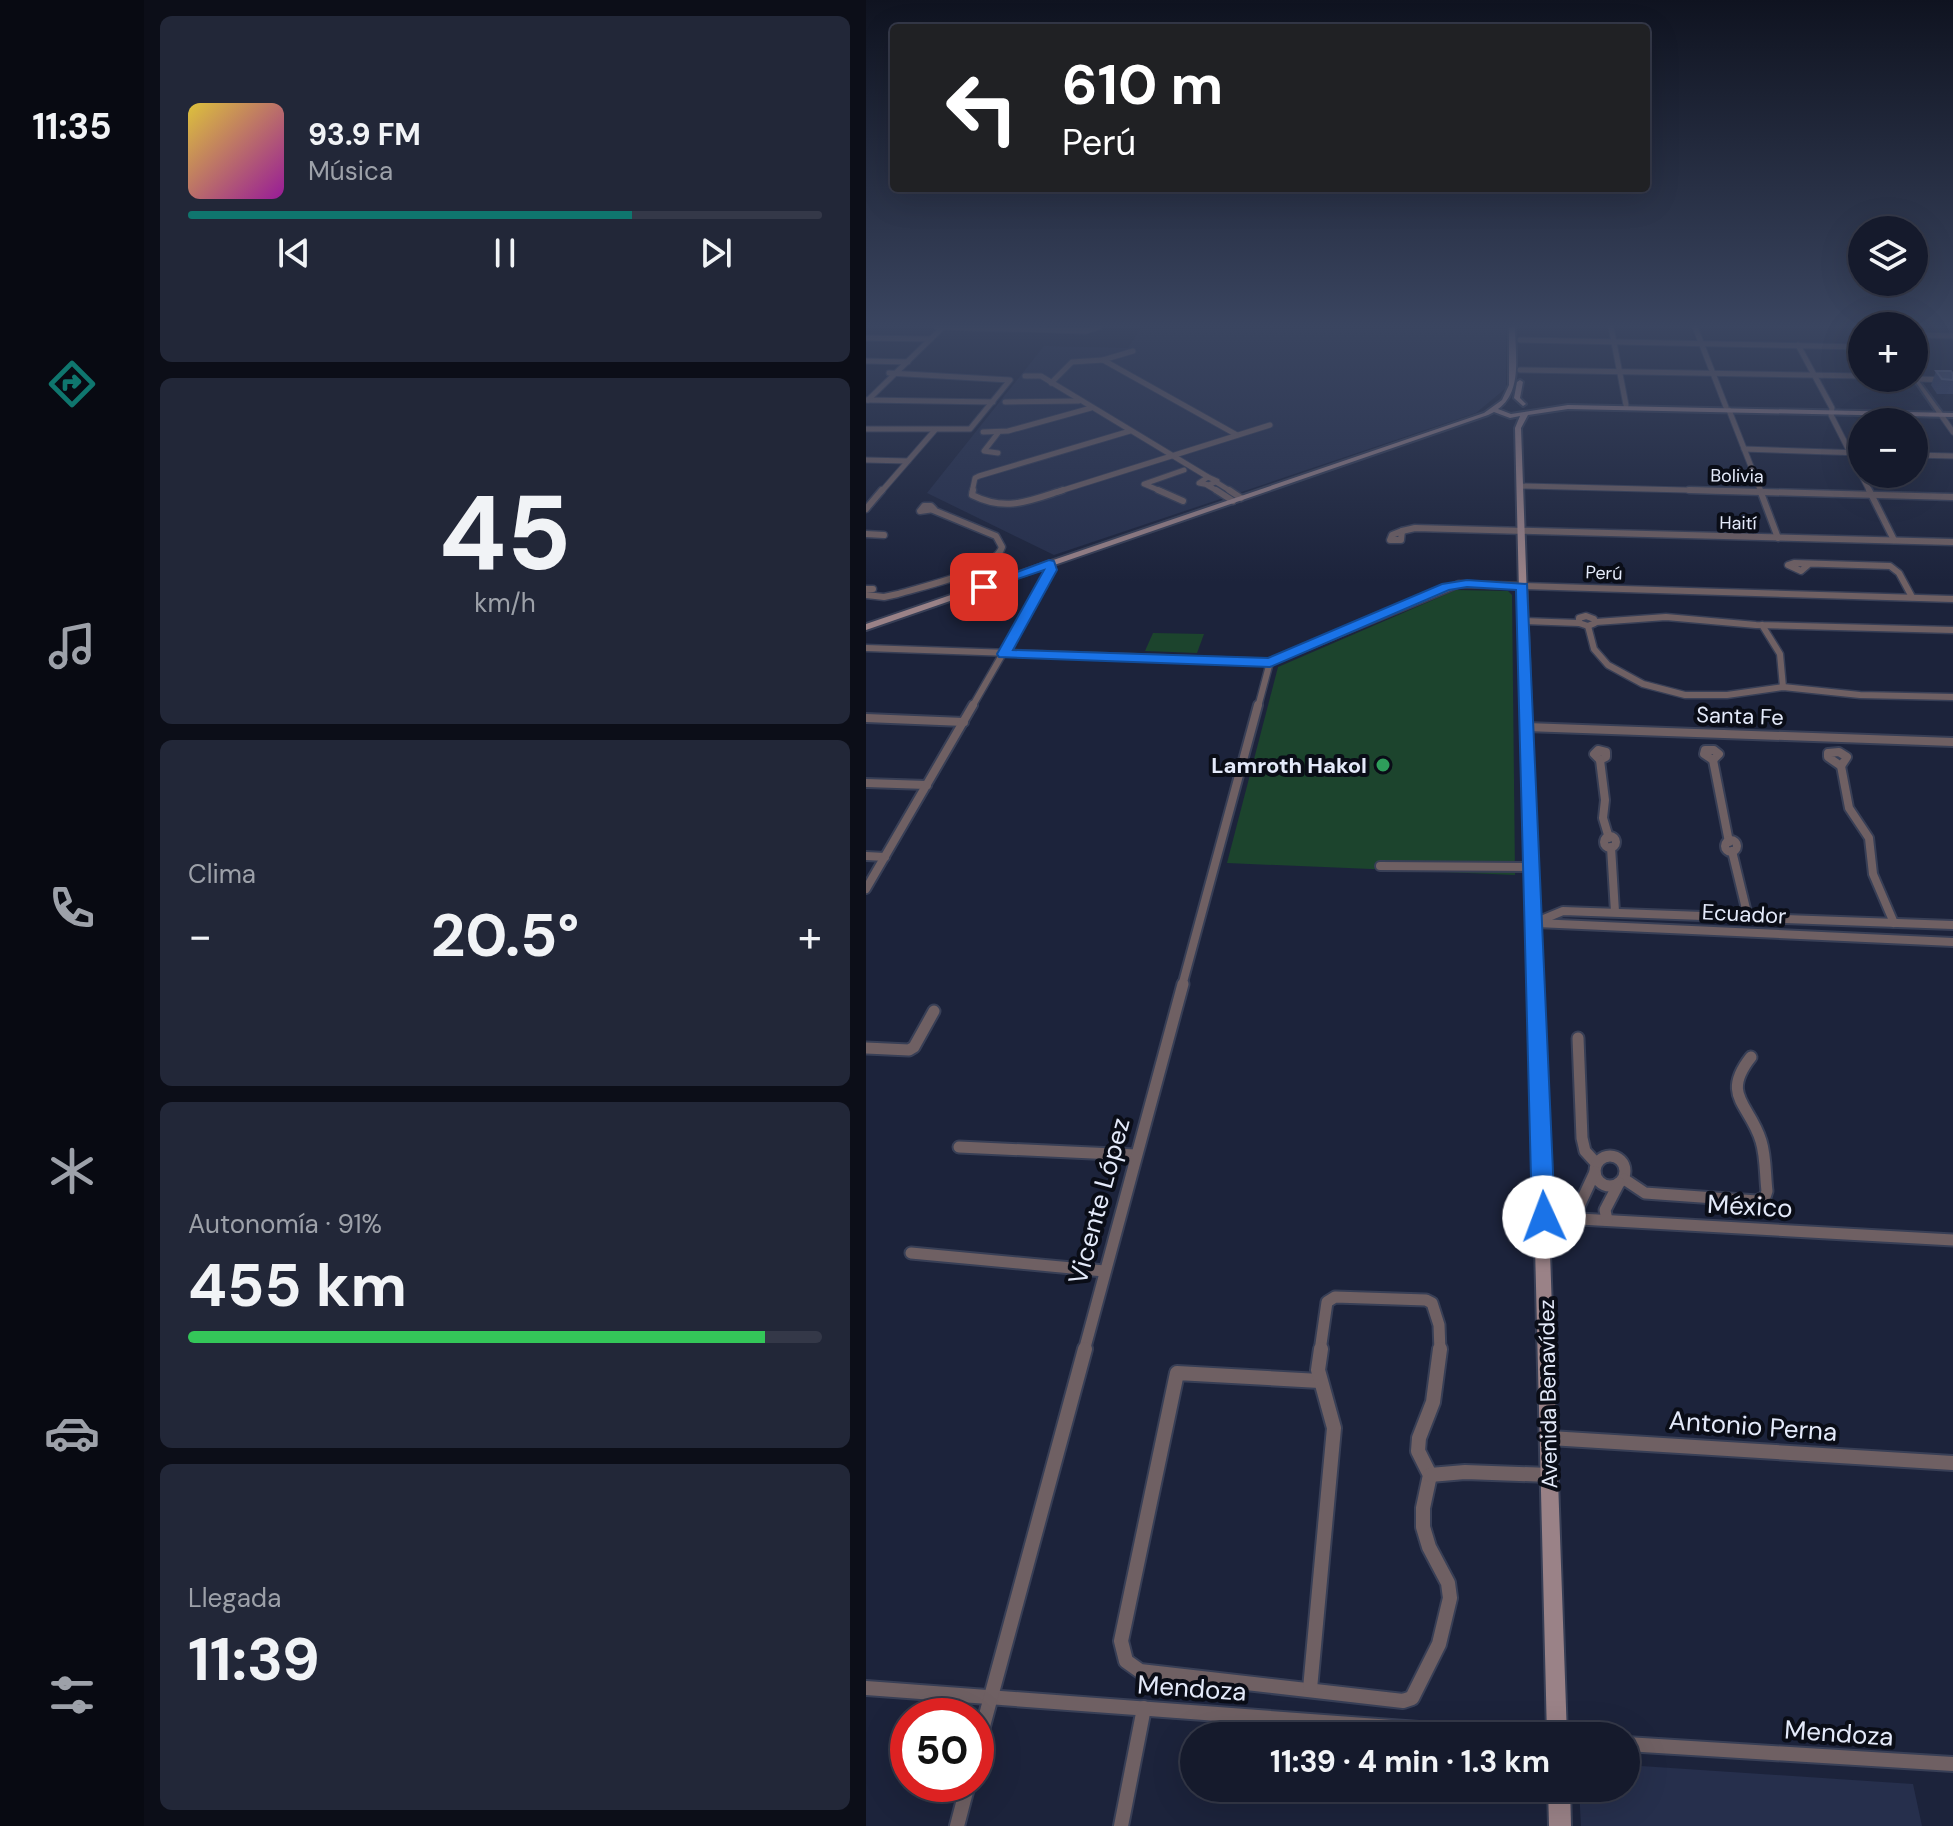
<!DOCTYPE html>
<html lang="es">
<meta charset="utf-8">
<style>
:root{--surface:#151a2c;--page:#222738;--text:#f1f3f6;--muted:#9da1a9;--line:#343848;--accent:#0f766e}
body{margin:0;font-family:"DM Sans",sans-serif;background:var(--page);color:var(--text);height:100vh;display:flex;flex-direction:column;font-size:30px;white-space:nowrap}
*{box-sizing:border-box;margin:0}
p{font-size:26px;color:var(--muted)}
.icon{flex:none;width:44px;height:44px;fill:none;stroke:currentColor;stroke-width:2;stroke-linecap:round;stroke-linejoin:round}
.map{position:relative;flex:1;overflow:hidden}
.panel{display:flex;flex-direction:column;gap:16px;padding:16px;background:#0c0e18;width:722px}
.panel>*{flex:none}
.guide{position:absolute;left:24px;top:24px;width:760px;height:168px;border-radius:8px;box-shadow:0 8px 32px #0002,0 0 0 2px var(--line);background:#202124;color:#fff;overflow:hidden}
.fabs{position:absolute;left:982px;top:216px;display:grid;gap:16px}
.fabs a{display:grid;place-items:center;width:80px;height:80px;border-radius:50%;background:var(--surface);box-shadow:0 8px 32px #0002,0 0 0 2px var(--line);font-size:40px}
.speed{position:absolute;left:24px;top:1698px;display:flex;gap:16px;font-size:40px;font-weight:700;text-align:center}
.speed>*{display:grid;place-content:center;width:104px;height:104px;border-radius:50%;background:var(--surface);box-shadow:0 8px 32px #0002,0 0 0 2px var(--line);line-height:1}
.speed .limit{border:12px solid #d22;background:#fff;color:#111}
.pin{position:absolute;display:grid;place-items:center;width:68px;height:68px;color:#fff;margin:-34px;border-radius:16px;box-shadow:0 4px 12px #0006}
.me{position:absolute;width:88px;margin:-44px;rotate:358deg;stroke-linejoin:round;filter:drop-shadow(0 0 6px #0008)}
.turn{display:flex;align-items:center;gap:28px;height:168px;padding:0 40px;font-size:36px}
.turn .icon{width:104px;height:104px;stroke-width:2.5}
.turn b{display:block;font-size:56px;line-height:68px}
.big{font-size:60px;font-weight:700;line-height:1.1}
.panel .widget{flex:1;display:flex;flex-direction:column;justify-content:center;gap:12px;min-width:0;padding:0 28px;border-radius:12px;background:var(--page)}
.panel .dial{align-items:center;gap:0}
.dial b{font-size:104px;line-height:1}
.song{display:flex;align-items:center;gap:24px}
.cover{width:96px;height:96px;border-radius:12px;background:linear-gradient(135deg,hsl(50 70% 55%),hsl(300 70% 35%))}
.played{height:8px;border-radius:4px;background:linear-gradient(90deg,var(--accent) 70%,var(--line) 70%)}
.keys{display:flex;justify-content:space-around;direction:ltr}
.heat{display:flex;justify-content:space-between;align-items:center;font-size:44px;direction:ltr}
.charge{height:12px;border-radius:6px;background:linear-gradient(90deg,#34c759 91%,var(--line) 0)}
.trip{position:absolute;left:314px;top:1722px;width:460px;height:80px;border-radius:40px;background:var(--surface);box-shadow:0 8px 32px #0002,0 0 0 2px var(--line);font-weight:700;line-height:80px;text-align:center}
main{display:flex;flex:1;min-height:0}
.dock{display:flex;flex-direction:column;width:144px;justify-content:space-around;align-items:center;background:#080a12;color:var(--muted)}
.dock .icon{width:56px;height:56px}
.dock .active{color:var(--accent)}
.dock b{font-size:36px;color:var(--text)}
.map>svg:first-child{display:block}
.built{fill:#262f4c}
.green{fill:#1c442d}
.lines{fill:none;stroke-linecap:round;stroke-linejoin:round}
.minor-far4-casing{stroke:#383f56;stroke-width:7}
.minor-far3-casing{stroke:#383f56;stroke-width:9}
.minor-far2-casing{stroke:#383f56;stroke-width:12}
.minor-far1-casing{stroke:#383f56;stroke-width:15}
.minor-casing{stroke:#383f56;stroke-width:18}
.tertiary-casing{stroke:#383f56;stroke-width:4}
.secondary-casing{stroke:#383f56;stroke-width:4}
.minor-far4{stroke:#6f6063;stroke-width:5}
.minor-far3{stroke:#6f6063;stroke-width:6}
.minor-far2{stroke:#6f6063;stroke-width:8}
.minor-far1{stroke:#6f6063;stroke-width:11}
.minor{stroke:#6f6063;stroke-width:14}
.tertiary{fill:#6f6063;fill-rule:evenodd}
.secondary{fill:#9a8287;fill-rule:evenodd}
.wall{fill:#374266}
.building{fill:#4a5476;stroke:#626b8b;stroke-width:2}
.route{fill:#1a73e8;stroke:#114b97;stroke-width:2}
.leisure-dot{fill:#2e9e5b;stroke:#0a0d17;stroke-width:3}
.labels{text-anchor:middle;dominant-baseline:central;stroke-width:8;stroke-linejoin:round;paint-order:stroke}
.far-street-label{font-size:18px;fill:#e4eafa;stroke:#0a0d17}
.street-label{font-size:22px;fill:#e4eafa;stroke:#0a0d17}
.poi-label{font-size:22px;font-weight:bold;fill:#e4eafa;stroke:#0a0d17;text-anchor:end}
.near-street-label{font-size:26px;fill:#e4eafa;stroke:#0a0d17}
</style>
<main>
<nav class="dock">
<b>11:35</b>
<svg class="icon active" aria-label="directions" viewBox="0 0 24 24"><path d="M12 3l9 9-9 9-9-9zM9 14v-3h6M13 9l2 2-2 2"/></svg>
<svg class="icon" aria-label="music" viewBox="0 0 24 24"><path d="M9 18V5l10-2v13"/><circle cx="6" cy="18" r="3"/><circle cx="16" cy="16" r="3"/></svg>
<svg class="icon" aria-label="phone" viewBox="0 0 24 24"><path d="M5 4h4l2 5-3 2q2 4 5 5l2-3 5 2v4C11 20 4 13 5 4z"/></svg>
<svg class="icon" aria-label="climate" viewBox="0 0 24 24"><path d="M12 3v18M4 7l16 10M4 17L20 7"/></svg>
<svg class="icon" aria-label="car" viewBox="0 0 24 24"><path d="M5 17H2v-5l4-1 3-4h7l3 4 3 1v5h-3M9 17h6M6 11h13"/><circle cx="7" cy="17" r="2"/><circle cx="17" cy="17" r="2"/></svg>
<svg class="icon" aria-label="filters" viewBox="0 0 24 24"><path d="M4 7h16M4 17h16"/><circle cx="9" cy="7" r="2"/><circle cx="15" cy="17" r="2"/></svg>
</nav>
<section class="panel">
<div class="widget">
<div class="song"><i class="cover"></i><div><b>93.9 FM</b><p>Música</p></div></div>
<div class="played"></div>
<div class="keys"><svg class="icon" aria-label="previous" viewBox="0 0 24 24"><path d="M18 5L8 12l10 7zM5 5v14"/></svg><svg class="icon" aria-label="pause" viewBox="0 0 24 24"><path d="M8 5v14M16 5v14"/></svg><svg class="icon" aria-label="next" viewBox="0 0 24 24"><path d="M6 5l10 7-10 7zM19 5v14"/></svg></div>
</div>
<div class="widget dial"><b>45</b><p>km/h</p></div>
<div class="widget"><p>Clima</p>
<div class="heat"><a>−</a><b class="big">20.5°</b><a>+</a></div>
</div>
<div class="widget"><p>Autonomía · 91%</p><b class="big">455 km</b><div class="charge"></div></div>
<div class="widget"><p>Llegada</p><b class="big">11:39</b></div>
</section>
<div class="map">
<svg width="1087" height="1826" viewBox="0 0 1087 1826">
<rect width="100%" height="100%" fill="#1c233b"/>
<g class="built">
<path d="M276 327H640V388L610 413 188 555 61 493 178 346 262 348Z"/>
<path d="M760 1765 1047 1784 1056 1826H715L713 1788H760Z"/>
</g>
<g class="green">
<path d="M590 590 642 591 646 595 649 875 361 863 412 667Z"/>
<path d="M287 633 338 634 331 653 279 651Z"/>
</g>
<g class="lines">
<g class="minor-far4-casing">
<g id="minor-far4">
<path d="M71 327 220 331 233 327"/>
<path d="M745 327 760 405"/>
<path d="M829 327 860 407"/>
<path d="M1048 335 1087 336"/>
<path d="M0 338 65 339"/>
<path d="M654 340 996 347"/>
<path d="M932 345 966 408 965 415 1004 492"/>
<path d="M237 360 267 351"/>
<path d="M0 361 42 362"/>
<path d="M654 370 996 376"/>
<path d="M159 376H175L342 477"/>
<path d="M1051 379 1087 380"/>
<path d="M185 383 206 362 237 360 371 435"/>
<path d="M0 400 127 402"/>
<path d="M2 400 77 327"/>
<path d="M139 402 213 401"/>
<path d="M863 410 895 492"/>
<path d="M1073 412 1087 432"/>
<path d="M0 429H104L144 380 23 373"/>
<path d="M117 432 142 431 225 408"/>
<path d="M132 433 118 451 132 453"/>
<path d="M878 449 996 453"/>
<path d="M1048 455 1087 456"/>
<path d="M0 460 42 461"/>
<path d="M342 477 351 481 343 485 333 483Z"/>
<path d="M350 482 366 492"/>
<path d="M341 485 353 492"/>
<path d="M654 486 901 492"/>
<path d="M15 492 69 430"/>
<path d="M106 492 109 478 113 476 264 431"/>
<path d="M191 492 404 425"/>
<path d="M297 492 278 484 318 470"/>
</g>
</g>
<g class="minor-far3-casing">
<g id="minor-far3">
<path d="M107 490 106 495C140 512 163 501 197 490"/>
<path d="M292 490 317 501"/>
<path d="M350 490 367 501"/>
<path d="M363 490 375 498"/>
<path d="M823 490 1087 497"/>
<path d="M894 490 912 538"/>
<path d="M1003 490 1028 540"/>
<path d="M58 506H65L68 509 54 511Z"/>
<path d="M0 509 16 490"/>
<path d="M536 531 535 540H524L526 535Z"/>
<path d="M536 531 549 528 1087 542"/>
<path d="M0 534 18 535"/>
<path d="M943 564 935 571 922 565 928 563 1024 566 1033 573 1046 597"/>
<path d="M0 589H7"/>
<path d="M0 595 18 597 32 594C57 586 128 572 136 547L130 536 67 510"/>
<path d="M720 616 728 619 729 623 722 626 713 623V618Z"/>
<path d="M658 621 713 623"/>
<path d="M730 622 800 617 890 625 1087 630"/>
<path d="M896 625 914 654 917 687"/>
<path d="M722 626 728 649 742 665 777 684 819 695H861L917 687 994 695 1087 697"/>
<path d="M0 648 404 662 593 584 1087 599"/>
<path d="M106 707 185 570 183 564"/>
<path d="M392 707 404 662"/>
</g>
</g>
<g class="minor-far2-casing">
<g id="minor-far2">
<path d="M0 718 98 722"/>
<path d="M660 727 1087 742"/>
<path d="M732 750 740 752V757L734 760 728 754Z"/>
<path d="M839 750H848L853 754 847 760 838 754Z"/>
<path d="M973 752 981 757 975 766 962 757V753Z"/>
<path d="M734 760 739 800 737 818 743 838"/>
<path d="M847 760 863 842"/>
<path d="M975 766 983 808 1003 838 1007 874 1028 923"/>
<path d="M0 783 61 785"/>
<circle cx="744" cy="842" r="6"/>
<circle cx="865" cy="846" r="6"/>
<path d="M745 847 749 912"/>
<path d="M866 851 882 917"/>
<path d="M0 856 19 857"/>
<path d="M514 866 666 867"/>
<path d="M0 889 107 705"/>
<path d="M668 923 697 911 1087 925"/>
<path d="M671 923 1087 942"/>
<path d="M316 986 392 705"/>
</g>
</g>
<g class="minor-far1-casing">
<g id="minor-far1">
<path d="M712 1038 716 1138 719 1151 730 1163"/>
<path d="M0 1048 43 1050 48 1047 68 1011"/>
<path d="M93 1147 270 1155"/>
<circle cx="744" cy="1171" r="15"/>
<path d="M758 1179 779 1193 891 1201 899 1197 901 1191C899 1175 900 1157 895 1141 884 1104 854 1096 885 1057"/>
<path d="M678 1217 1087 1240"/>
<path d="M707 1219 729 1172"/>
<path d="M741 1220 739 1210 753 1183"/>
<path d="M45 1253 238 1271"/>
<path d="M218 1351 317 984"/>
<path d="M454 1351 461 1302 469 1297 560 1300 566 1303 573 1325 574 1351"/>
</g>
</g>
<g class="minor-casing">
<g id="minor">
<path d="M454 1381 311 1373 255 1641 260 1661 274 1671 537 1701 546 1698 573 1644 584 1598 582 1583 563 1547 557 1527V1508L564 1475 552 1451 553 1438 567 1402 574 1349"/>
<path d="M684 1438 1087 1463"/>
<path d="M564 1475 599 1472 684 1475"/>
<path d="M0 1688 648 1736"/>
<path d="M444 1689 468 1428 452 1370 455 1349"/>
<path d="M760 1744 1087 1764"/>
<path d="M110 1752 219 1349"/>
<path d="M91 1826 102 1784"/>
<path d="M255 1826 278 1708"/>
</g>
</g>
<g class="tertiary-casing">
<path id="tertiary" d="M1048 374 1075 411V413H1071L1047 378H1048Z"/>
</g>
<g class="secondary-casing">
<g id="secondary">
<path d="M643 327H649C649 354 657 391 632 409L645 414 702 405 1087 413V417L702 409 662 415 655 428 701 1736H681L649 428 654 416 644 418 628 412 622 415 0 630V624L618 413 636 400 643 385Z"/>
<path d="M654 380 657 382 654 398 660 404 657 406 648 398 651 382Z"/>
<path d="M682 1788H704L705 1826H683Z"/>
</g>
</g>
<use href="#minor-far4" class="minor-far4"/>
<use href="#minor-far3" class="minor-far3"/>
<use href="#minor-far2" class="minor-far2"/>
<use href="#minor-far1" class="minor-far1"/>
<use href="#minor" class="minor"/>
<use href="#tertiary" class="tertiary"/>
<use href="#secondary" class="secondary"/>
</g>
<path class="wall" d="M1070 371 1087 374V394H1071L1065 385Z"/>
<path class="building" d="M1070 371H1085L1087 374V380L1076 379Z"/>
<linearGradient id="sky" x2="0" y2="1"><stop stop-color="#0f1320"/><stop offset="0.56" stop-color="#3a4560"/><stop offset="1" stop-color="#3a4560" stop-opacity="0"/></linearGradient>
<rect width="1087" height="582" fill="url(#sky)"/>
<path class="route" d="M183 560 188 561 191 570 147 650 402 658 576 584 601 580 661 584 689 1217 686 1225 678 1228 670 1225 666 1217 650 590 601 587 583 590 404 667 133 657 131 654 178 570 122 589 111 587Z"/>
<circle class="leisure-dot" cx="517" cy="765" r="8"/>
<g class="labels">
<g class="far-street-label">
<text transform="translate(871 476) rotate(1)">Bolivia</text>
<text transform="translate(872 523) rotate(1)">Haití</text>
<text transform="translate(738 573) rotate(2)">Perú</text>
</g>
<g class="street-label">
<text transform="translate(874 716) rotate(2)">Santa Fe</text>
<text transform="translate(878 914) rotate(3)">Ecuador</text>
<text transform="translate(682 1394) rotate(-91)">Avenida Benavídez</text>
</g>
<g class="poi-label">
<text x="501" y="765">Lamroth Hakol</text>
</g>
<g class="near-street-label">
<text transform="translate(233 1201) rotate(-75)">Vicente López</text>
<text transform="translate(884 1206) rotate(3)">México</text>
<text transform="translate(887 1426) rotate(4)">Antonio Perna</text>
<text transform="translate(326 1688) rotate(4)">Mendoza</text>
<text transform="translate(973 1733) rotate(4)">Mendoza</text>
</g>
</g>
</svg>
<div class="fabs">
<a><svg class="icon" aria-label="layers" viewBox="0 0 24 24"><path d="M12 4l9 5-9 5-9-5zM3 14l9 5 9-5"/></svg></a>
<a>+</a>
<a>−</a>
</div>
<div class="speed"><div class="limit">50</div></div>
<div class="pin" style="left:118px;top:587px;background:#d93025"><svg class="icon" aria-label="arrive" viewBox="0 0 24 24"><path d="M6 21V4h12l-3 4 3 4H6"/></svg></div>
<svg class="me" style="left:678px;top:1217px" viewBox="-20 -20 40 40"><circle r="19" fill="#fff"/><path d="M0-13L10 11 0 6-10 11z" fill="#1a73e8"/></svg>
<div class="trip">11:39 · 4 min · 1.3 km</div>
<div class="guide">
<div class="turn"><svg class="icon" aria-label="left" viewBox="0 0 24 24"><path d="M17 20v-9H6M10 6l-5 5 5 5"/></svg><div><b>610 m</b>Perú</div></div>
</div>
</div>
</main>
